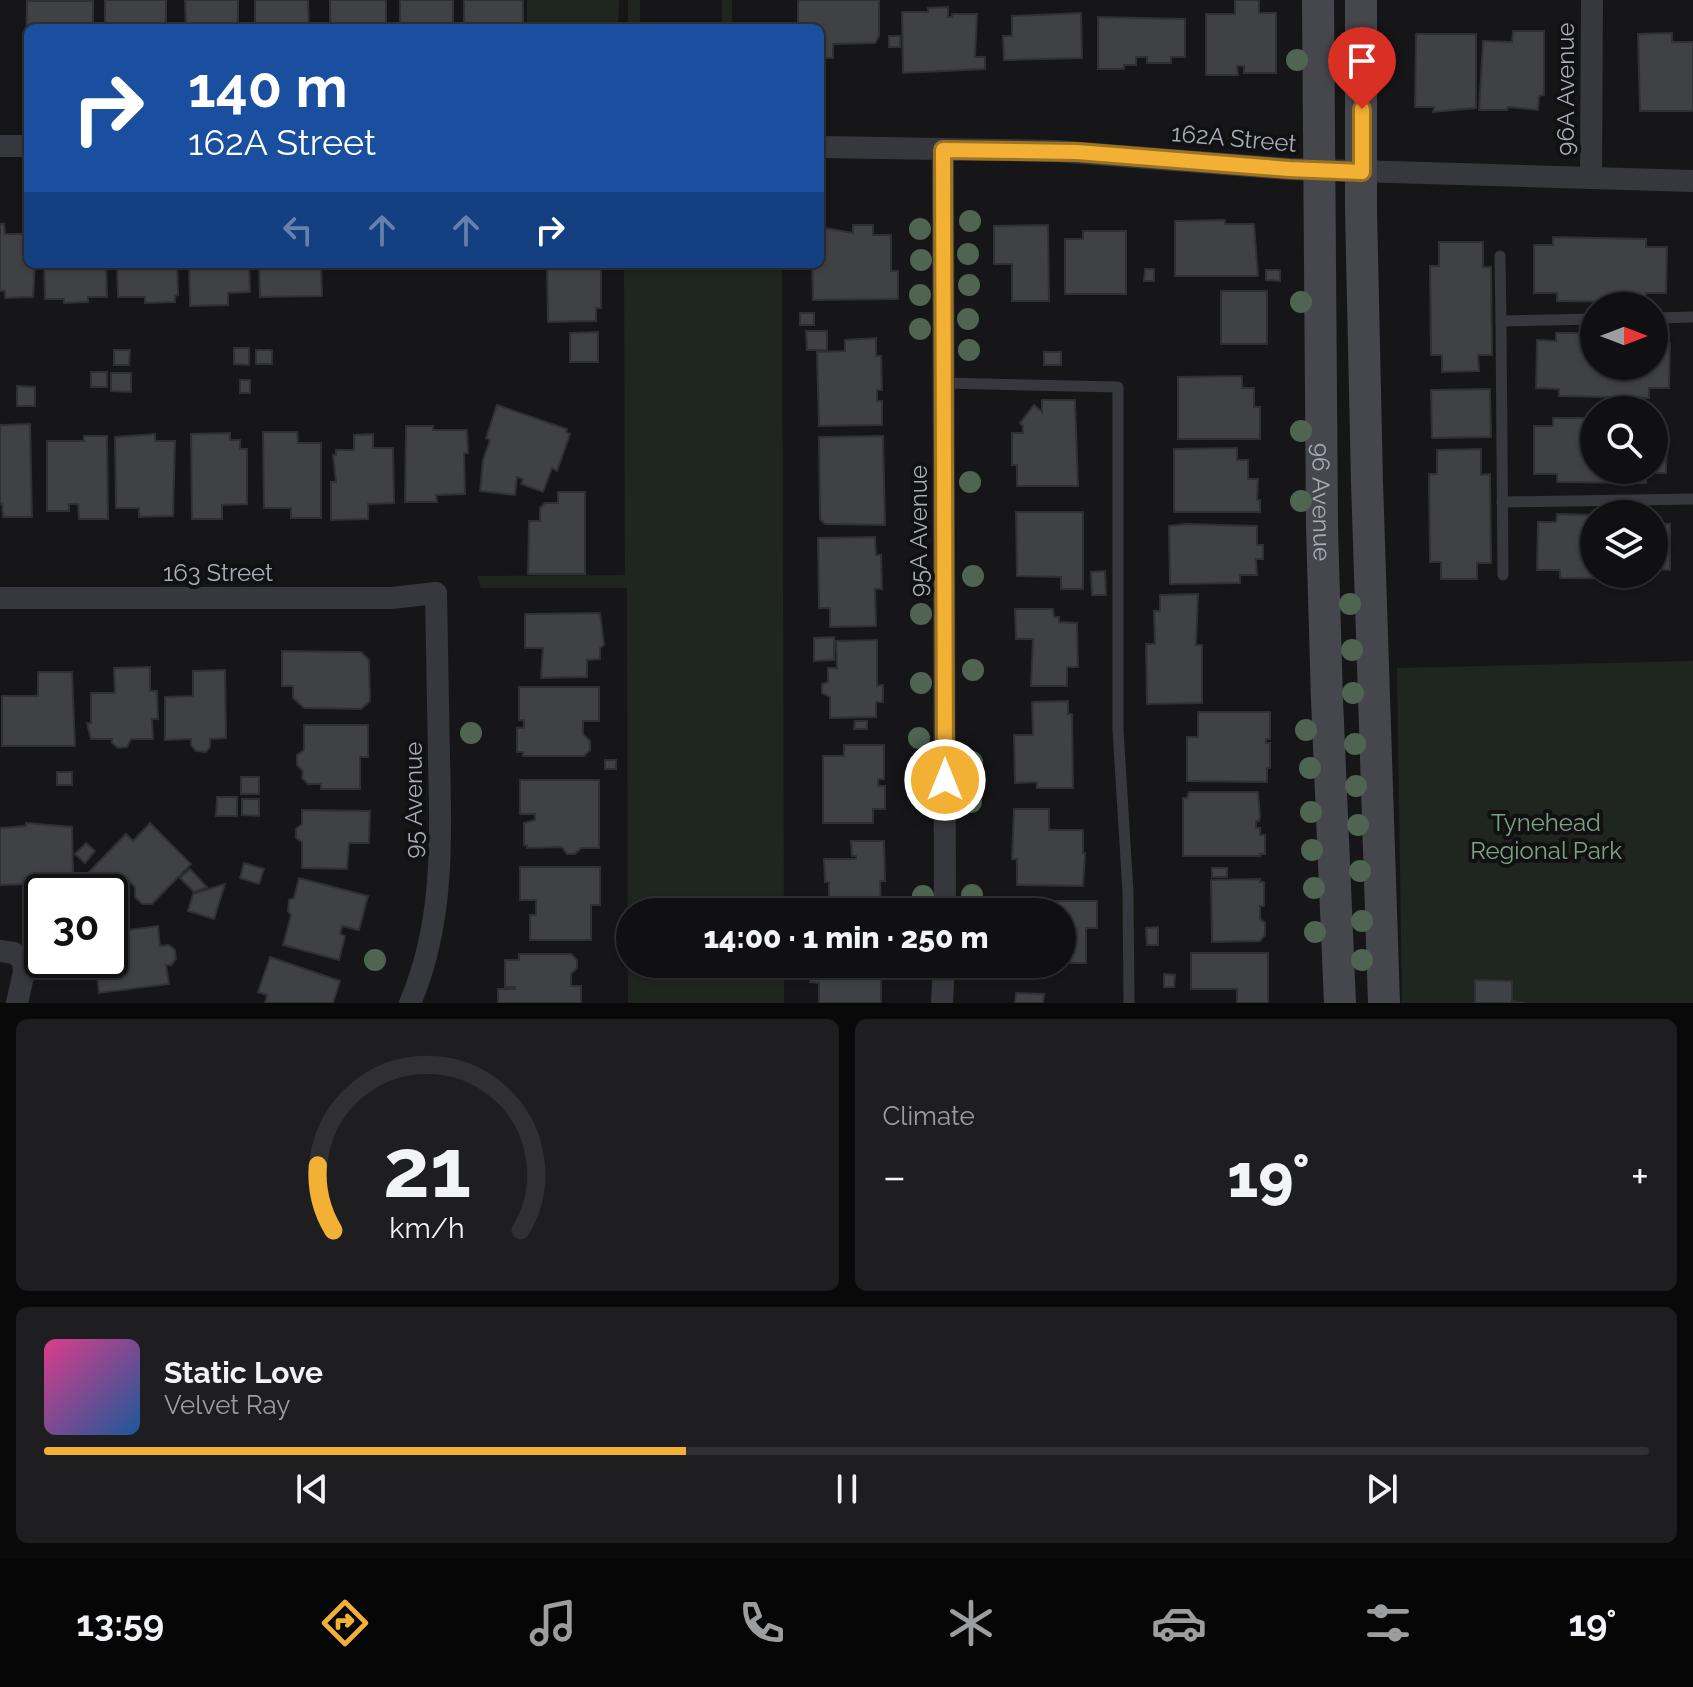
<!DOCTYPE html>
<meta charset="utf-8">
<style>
:root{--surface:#101012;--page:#1e1e20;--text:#f1f3f6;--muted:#9c9d9f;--line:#303032;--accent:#f2b134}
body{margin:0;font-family:Raleway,sans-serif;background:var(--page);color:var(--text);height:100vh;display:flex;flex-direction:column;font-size:30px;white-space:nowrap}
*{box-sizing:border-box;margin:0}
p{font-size:26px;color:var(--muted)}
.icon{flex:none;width:44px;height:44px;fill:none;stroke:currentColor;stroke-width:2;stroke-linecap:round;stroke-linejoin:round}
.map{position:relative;height:1003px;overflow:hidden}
.side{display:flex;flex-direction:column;gap:16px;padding:16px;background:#09090a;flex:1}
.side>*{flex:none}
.top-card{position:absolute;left:24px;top:24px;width:800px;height:244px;border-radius:12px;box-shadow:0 2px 6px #0004,0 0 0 2px var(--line);background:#1a4fa0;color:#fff;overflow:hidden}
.needle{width:52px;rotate:90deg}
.fabs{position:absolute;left:1580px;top:292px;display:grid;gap:16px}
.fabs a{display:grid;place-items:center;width:88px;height:88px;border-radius:50%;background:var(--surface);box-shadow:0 2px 6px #0004,0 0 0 2px var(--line);font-size:40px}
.speed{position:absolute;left:24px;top:874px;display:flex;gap:16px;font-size:40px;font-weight:700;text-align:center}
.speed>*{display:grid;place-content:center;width:104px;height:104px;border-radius:50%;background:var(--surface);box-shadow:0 2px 6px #0004,0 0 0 2px var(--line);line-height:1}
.speed .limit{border:4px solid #111;border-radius:12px;background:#fff;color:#111}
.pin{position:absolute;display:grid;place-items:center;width:68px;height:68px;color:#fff;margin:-82px -34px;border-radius:50% 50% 50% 0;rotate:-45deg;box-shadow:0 0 8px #0007}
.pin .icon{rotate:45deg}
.me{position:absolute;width:88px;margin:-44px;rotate:0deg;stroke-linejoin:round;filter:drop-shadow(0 0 6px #0008)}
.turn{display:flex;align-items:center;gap:28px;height:168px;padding:0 32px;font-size:36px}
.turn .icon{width:104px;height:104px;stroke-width:2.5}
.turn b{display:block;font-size:56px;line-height:68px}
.lanes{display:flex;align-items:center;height:76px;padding:0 32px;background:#0003;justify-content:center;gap:40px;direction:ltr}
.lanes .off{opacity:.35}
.big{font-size:60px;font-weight:800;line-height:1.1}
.side .card{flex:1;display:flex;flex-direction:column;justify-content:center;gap:12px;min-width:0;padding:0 28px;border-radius:12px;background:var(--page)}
.side .dial{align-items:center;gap:0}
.dial svg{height:208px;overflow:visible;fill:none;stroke:var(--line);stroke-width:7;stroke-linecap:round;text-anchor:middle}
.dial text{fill:var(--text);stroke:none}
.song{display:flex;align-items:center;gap:24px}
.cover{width:96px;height:96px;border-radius:12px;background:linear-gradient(135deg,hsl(330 70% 55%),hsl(210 70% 35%))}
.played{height:8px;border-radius:4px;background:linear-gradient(90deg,var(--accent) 40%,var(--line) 40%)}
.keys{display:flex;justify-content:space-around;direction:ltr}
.heat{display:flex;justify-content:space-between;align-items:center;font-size:44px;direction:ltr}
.side .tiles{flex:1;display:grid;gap:16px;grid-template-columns:1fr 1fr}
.card:last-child{grid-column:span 2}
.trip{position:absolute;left:616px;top:898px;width:460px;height:80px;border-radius:40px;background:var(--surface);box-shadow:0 2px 6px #0004,0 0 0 2px var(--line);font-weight:800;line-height:80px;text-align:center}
.tab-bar{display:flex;height:128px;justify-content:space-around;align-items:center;background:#060607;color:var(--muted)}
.tab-bar .icon{width:56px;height:56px}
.tab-bar .on{color:var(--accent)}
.tab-bar b{font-size:36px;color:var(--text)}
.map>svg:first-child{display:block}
.green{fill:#1e261f}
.building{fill:#404145;stroke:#303034;stroke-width:2}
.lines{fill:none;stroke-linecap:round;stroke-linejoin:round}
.service{stroke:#37383d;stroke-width:11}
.minor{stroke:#37383d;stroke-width:22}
.secondary{stroke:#45474d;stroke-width:32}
.tree{fill:#506452}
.route-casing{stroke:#9d7322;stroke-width:20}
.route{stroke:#f2b134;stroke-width:14}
.labels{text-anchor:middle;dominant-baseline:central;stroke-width:8;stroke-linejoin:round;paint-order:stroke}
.street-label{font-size:24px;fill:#a8adb8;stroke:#111113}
.park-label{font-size:24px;fill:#7fa381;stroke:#111113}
</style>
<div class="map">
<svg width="1693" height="1003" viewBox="0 0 1693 1003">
<rect width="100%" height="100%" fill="#161618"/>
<g class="green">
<path d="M527 0H619L618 28H527Z"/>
<rect x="628" y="0" width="12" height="28"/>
<rect x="722" y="0" width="10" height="28"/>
<path d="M624 264H782L784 912H630V964H784V1003H628L627 588H481L477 576 625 575Z"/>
<path d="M1693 661V1003H1402L1397 668Z"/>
</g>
<g class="building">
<rect x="105" y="0" width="61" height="28"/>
<path d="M185 0H238V28H186Z"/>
<path d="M255 0H308L309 28H255Z"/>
<rect x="330" y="0" width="56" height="28"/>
<rect x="400" y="0" width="53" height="28"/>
<rect x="464" y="0" width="59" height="28"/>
<path d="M798 0H879V36L875 43 833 44V58H820V28H798Z"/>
<path d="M1235 0H1259V13H1276V73H1244V66H1237L1238 75H1206V14H1235Z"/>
<path d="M27 1H93V28H28L26 70Z"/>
<path d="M948 7V17H952V14H977L975 57H985V69L903 73 902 12H928V8Z"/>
<path d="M1081 13 1082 58 1004 60 1003 36H1012V16Z"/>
<path d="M1098 17 1185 19V57H1171V63H1147V57H1136V65H1124V69H1098Z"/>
<path d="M1513 31H1544V95L1539 96 1538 110 1508 107 1507 110H1479L1483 41 1512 42Z"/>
<path d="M1672 33V42H1693V111H1640L1638 34Z"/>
<path d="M1416 34H1476V108L1433 112 1434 107H1415Z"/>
<rect x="889" y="36" width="11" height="11"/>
<path d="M1225 220V224H1254L1258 276H1175V221Z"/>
<path d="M0 224H4L5 234H28V264H35L33 297 5 298V291H0Z"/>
<path d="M853 225H873V235H891V271H898V299L813 300 812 264H820V227L853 233Z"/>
<path d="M1048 225 1049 301H1012V264H994V226Z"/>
<path d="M1083 231H1126V294H1065V239H1083Z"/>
<path d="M1553 237 1646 239V247H1667L1666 293H1646V302L1557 301V293H1534V245H1553Z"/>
<path d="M1439 242H1483V267H1491L1492 355H1478L1479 371 1442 372V355H1431L1430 266H1439Z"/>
<path d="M44 264H106L107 297H88V302L64 303V299H45Z"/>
<path d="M117 264H177L178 295 175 296V302L145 303V297H118Z"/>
<path d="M189 264H249L250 292 228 293V305L190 306Z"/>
<path d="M259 264H321L322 296 260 297Z"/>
<path d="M547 264H601V308H596V321L548 322Z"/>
<path d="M1145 269H1154V281H1144Z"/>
<path d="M1266 270H1280V281L1266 280Z"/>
<rect x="1221" y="291" width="46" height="53"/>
<rect x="800" y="313" width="14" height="12"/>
<path d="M806 331H827V350H807Z"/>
<path d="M598 332V362H570V333Z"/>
<path d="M1556 333H1594V366H1654V342L1670 343 1669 388H1649V398L1559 396V389L1536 388 1537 340 1556 341Z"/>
<path d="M876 338V356H881L882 390H877V401H882V425L819 426 817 352 845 351V340Z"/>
<path d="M234 348H249V365L234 364Z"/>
<path d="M114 350H130L129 365H114Z"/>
<rect x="256" y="350" width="16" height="14"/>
<rect x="1044" y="352" width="17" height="13"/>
<rect x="91" y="372" width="16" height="15"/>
<path d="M111 373H131V392L111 391Z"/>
<path d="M1242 376V388H1254V407H1260V439H1178V377Z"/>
<rect x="240" y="380" width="10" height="13"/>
<path d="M17 386 35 387V406H17Z"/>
<path d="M1490 389 1491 437 1432 438 1431 390Z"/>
<path d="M1042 400H1075L1078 486H1017V465H1012V433H1023V426L1020 423 1034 405 1042 412Z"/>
<path d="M497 405 567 429 566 432 570 434 557 471 552 468 543 492 521 484 523 479 517 477 515 495 480 491 483 460 490 440 486 438Z"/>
<path d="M1553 418H1594V470H1654V428H1667L1666 473H1646V483L1557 482V474H1534V426H1553Z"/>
<path d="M30 424 32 517H3L2 504H0V425Z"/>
<path d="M406 426H433V430H467L468 453H464L465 494 436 495 437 502H405Z"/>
<path d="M263 432H297L298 443H321V518H291V508H264Z"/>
<path d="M230 433V440H240V449H247V504L222 505V519H192L191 434Z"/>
<path d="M155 434V441H175L173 516 139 517V508H116L115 437Z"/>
<path d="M373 434V448H393L394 503 368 504V519L331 520V482H336L333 455H336V450H354V435Z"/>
<path d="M84 436H107L108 519H79L78 504H69V511H47V441H84Z"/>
<path d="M883 436 885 525 825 524 820 519 819 437Z"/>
<path d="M1237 448V460H1248V479H1258L1257 500H1260V512H1174V449Z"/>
<path d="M1481 449V475L1490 474 1491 563H1477V579H1441V562H1430L1429 474H1437V450Z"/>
<path d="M558 492H585V574H528L529 521H540V508L545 503H558Z"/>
<path d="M1016 512H1083V589H1061V577L1017 576Z"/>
<path d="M1557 514 1594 515V574H1650L1649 579 1560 578V570H1537L1538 522H1556Z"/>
<path d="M1186 524 1257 526V545H1263V559H1256L1257 575H1240V583L1170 584 1169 526Z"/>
<path d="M1654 524H1670V570L1654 569Z"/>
<path d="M875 537 876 555H881L882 589H875L876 626 830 627V608H819L818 538Z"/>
<path d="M1105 571 1106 595H1092L1091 572Z"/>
<path d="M1198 594 1196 645H1202V703L1147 704 1146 644H1155L1154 611H1160V595Z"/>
<path d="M1015 609H1053L1054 617H1059V622L1077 623 1078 667H1067V686H1031L1033 639H1016Z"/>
<path d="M600 613 604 645 600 648V659L587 660V677L541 678 543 648H525V614Z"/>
<path d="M834 637V660L814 661V638Z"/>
<path d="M877 640V686L883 685V702H876V717L830 718V697L822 693V684L828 682V668H837L836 641Z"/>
<path d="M282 651 361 652 369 660 370 701 361 709 304 708 293 698V686H282Z"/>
<path d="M150 667V691H157L158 719H152L153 739H131L127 747 118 748 112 743V739H91L87 723H91V693H115L114 668Z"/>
<path d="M225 670 226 738 210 739V747L206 752 196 751 191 745V739L165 740V697L193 696V671Z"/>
<path d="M38 672H72L75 746H2V696H38Z"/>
<path d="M519 687H599V721H583V734L590 741V750L584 756H523V752H517V728H524V720H519Z"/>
<path d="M1068 701V714H1072L1073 788H1037V782L1015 783 1014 735H1033L1032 702Z"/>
<path d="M1198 712H1270V739H1266V743H1270V768H1267V782L1187 781V737H1198Z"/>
<path d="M855 721H867V729H854Z"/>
<path d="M304 725H368V757H360V789H321V784H308L302 778 303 771 297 765V755L304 750Z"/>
<path d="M844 745H884V779H878V786H885V809H873V823H823V756H844Z"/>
<rect x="605" y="760" width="11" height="9"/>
<rect x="57" y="772" width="15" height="13"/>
<rect x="241" y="777" width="18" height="17"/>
<path d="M520 780H599V848H581L575 854H567L562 847 527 848V845H524V823L535 820V814H520Z"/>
<path d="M1189 792H1258L1260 817 1259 821H1256V828H1260V835H1265V854H1260V856H1183V798H1187Z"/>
<path d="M217 797H237V816H216Z"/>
<path d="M242 799H259V816L242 815Z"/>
<path d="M1014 809H1049V830H1083V853H1085L1083 886 1017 885V859H1012Z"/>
<path d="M302 810 370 811 369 843H349L347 869 302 868V842L296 838V829L302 824Z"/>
<path d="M26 823 72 827 73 874 32 875V884L0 885V828L26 826Z"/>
<path d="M150 823 191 864 152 904H142L135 897V887L129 881 112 898 110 892H105L87 874 126 834 133 841Z"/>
<path d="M851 841H884L885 881H880L881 912H814V903L829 901V882H825L824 859H856V856H852Z"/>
<path d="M86 843 95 851 85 863 75 854Z"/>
<path d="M244 863 264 869 259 884 240 878Z"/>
<path d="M520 867H600V905H591V940H530V915H536V900H520Z"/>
<rect x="1212" y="868" width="15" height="9"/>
<path d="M190 869 207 887 194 892 180 878Z"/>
<path d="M299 878 368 896 359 930 342 926 340 934 345 936 339 960 283 945 291 915 288 911 289 900 294 898Z"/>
<path d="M1260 879V882H1264V906H1260V919L1265 923V935L1260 941 1212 942 1211 880Z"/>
<path d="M225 884 214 919 188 911 193 894Z"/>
<path d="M1025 901H1097V928H1086V963H1062V912H1025Z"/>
<path d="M158 926 160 946 169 945 175 950 176 959 171 965H166L169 984 99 993 95 960H110V940L120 938 119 931Z"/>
<path d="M1158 927V945H1147L1146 928Z"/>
<path d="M1191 953H1268V1003H1237V989H1191Z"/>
<path d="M519 954H571L577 960V968L571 974V986H581V1003H498V989H515V987H505V960H519Z"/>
<path d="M270 957 340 981 333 1003H265L267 995 258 992Z"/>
<path d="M810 964H878V975H881V1003H819V983L810 982Z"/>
<path d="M1013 964H1051V976L1013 977Z"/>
<path d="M1164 974 1175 975 1174 987H1164Z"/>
<path d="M1475 980 1512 981V1001L1526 1003H1475Z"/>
<path d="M1016 993 1044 994 1043 1003H1015Z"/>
</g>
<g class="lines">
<g class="service">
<path d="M1500 256 1501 321 1594 319"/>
<path d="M1654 318 1693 317"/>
<path d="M1501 321 1503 575"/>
<path d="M944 383 1118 387V730L1128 892 1129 1003"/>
<path d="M1502 502 1693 499"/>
</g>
<g class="minor">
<path d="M0 146H28"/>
<path d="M820 147 1056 151 1289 169 1693 181"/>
<path d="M943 150 945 912"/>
<path d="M1591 178 1592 0"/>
<path d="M0 598H391L436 593C437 648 438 703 439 757 441 841 444 924 410 1003"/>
<path d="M0 951 14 953 23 960 24 972 17 1003"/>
<path d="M942 1003 944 964"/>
</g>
<g class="secondary">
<path id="s1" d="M1318 0 1322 527 1327 700 1340 1003"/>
<path d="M1361 0V210L1367 482 1384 1003"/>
</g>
</g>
<g class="tree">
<circle cx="1297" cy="60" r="11"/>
<circle cx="970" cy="221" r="11"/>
<circle cx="920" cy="229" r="11"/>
<circle cx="968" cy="254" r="11"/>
<circle cx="921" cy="260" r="11"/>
<circle cx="969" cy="285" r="11"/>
<circle cx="920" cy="295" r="11"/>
<circle cx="1301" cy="302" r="11"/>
<circle cx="968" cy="319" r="11"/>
<circle cx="920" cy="329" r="11"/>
<circle cx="969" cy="350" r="11"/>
<circle cx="1301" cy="431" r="11"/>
<circle cx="970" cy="482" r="11"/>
<circle cx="1301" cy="501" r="11"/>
<circle cx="973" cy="576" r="11"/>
<circle cx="1350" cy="604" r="11"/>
<circle cx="921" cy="614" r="11"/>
<circle cx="1352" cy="650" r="11"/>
<circle cx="973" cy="670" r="11"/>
<circle cx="921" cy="683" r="11"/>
<circle cx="1353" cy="693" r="11"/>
<circle cx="1306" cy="730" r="11"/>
<circle cx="471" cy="733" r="11"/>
<circle cx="919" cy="738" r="11"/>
<circle cx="1355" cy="744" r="11"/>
<circle cx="972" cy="762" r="11"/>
<circle cx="1310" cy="768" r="11"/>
<circle cx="1356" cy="786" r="11"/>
<circle cx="971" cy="802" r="11"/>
<circle cx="1311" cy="812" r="11"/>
<circle cx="1358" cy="825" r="11"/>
<circle cx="1312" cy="850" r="11"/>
<circle cx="1360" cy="871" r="11"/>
<circle cx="1314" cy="888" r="11"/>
<circle cx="972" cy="895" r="11"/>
<circle cx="923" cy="896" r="11"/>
<circle cx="1362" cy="921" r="11"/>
<circle cx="1315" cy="932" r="11"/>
<circle cx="375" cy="960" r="11"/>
<circle cx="1362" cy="960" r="11"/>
</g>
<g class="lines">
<g class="route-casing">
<path id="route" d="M945 780 943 150 1077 152 1289 169 1362 172V109"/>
</g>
<use href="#route" class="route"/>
</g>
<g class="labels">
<g class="street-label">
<text transform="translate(1565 89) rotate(-90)">96A Avenue</text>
<text transform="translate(1234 138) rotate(5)">162A Street</text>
<text stroke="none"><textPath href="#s1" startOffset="502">96 Avenue</textPath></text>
<text transform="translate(918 531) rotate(-90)">95A Avenue</text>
<text x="218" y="572">163 Street</text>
<text transform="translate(413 800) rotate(-90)">95 Avenue</text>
</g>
<g class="park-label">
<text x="1546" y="822">Tynehead<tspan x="1546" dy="28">Regional Park</tspan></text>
</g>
</g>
</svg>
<div class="fabs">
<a><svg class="needle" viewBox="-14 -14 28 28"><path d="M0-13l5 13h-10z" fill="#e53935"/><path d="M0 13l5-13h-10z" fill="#9c9d9f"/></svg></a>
<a><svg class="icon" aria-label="search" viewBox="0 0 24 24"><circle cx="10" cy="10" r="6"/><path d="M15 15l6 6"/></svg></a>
<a><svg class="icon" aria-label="layers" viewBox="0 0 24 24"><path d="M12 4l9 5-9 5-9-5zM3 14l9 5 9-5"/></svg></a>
</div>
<div class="speed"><div class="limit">30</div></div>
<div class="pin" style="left:1362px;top:109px;background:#d93025"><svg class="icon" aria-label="arrive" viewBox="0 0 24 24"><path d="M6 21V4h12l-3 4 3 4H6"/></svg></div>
<svg class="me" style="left:945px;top:780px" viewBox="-20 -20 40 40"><circle r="17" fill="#f2b134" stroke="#fff" stroke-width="3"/><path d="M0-11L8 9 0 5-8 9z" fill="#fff"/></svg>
<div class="trip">14:00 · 1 min · 250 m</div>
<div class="top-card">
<div class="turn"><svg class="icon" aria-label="right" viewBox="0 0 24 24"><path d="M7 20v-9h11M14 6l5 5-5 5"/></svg><div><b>140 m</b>162A Street</div></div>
<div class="lanes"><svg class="icon off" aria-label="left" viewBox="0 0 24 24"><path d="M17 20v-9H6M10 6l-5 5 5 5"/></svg><svg class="icon off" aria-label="ahead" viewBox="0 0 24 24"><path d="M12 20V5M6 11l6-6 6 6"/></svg><svg class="icon off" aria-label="ahead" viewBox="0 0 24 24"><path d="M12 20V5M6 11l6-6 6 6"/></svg><svg class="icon" aria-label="right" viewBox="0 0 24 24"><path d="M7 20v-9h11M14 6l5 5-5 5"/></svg></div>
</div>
</div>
<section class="side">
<div class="tiles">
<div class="card dial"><svg viewBox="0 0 100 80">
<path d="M14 69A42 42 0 1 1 86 69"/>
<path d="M14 69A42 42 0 0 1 8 44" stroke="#f2b134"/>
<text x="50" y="56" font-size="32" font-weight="700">21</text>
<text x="50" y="72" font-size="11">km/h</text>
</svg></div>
<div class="card"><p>Climate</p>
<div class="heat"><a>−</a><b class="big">19°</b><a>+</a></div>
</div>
<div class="card">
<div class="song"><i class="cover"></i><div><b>Static Love</b><p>Velvet Ray</p></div></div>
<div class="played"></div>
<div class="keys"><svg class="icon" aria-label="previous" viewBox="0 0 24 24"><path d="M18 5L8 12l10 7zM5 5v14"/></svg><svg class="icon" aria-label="pause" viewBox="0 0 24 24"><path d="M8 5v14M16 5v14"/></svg><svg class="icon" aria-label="next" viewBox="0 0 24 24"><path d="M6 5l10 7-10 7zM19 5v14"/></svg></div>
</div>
</div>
</section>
<nav class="tab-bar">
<b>13:59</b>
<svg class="icon on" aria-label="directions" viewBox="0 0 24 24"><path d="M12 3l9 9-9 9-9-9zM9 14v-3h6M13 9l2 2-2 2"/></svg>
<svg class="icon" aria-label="music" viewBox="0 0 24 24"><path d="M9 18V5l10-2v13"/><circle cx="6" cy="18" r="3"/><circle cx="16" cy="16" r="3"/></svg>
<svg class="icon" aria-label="phone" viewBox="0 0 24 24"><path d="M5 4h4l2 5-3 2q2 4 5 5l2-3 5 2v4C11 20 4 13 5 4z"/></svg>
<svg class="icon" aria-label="climate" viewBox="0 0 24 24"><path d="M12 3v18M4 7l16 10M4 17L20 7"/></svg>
<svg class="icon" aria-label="car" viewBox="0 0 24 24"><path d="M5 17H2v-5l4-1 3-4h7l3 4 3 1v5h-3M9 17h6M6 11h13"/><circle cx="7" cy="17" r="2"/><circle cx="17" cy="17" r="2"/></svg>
<svg class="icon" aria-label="filters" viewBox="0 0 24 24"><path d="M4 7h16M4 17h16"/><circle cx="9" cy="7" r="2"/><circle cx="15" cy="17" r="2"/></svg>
<b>19°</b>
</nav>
